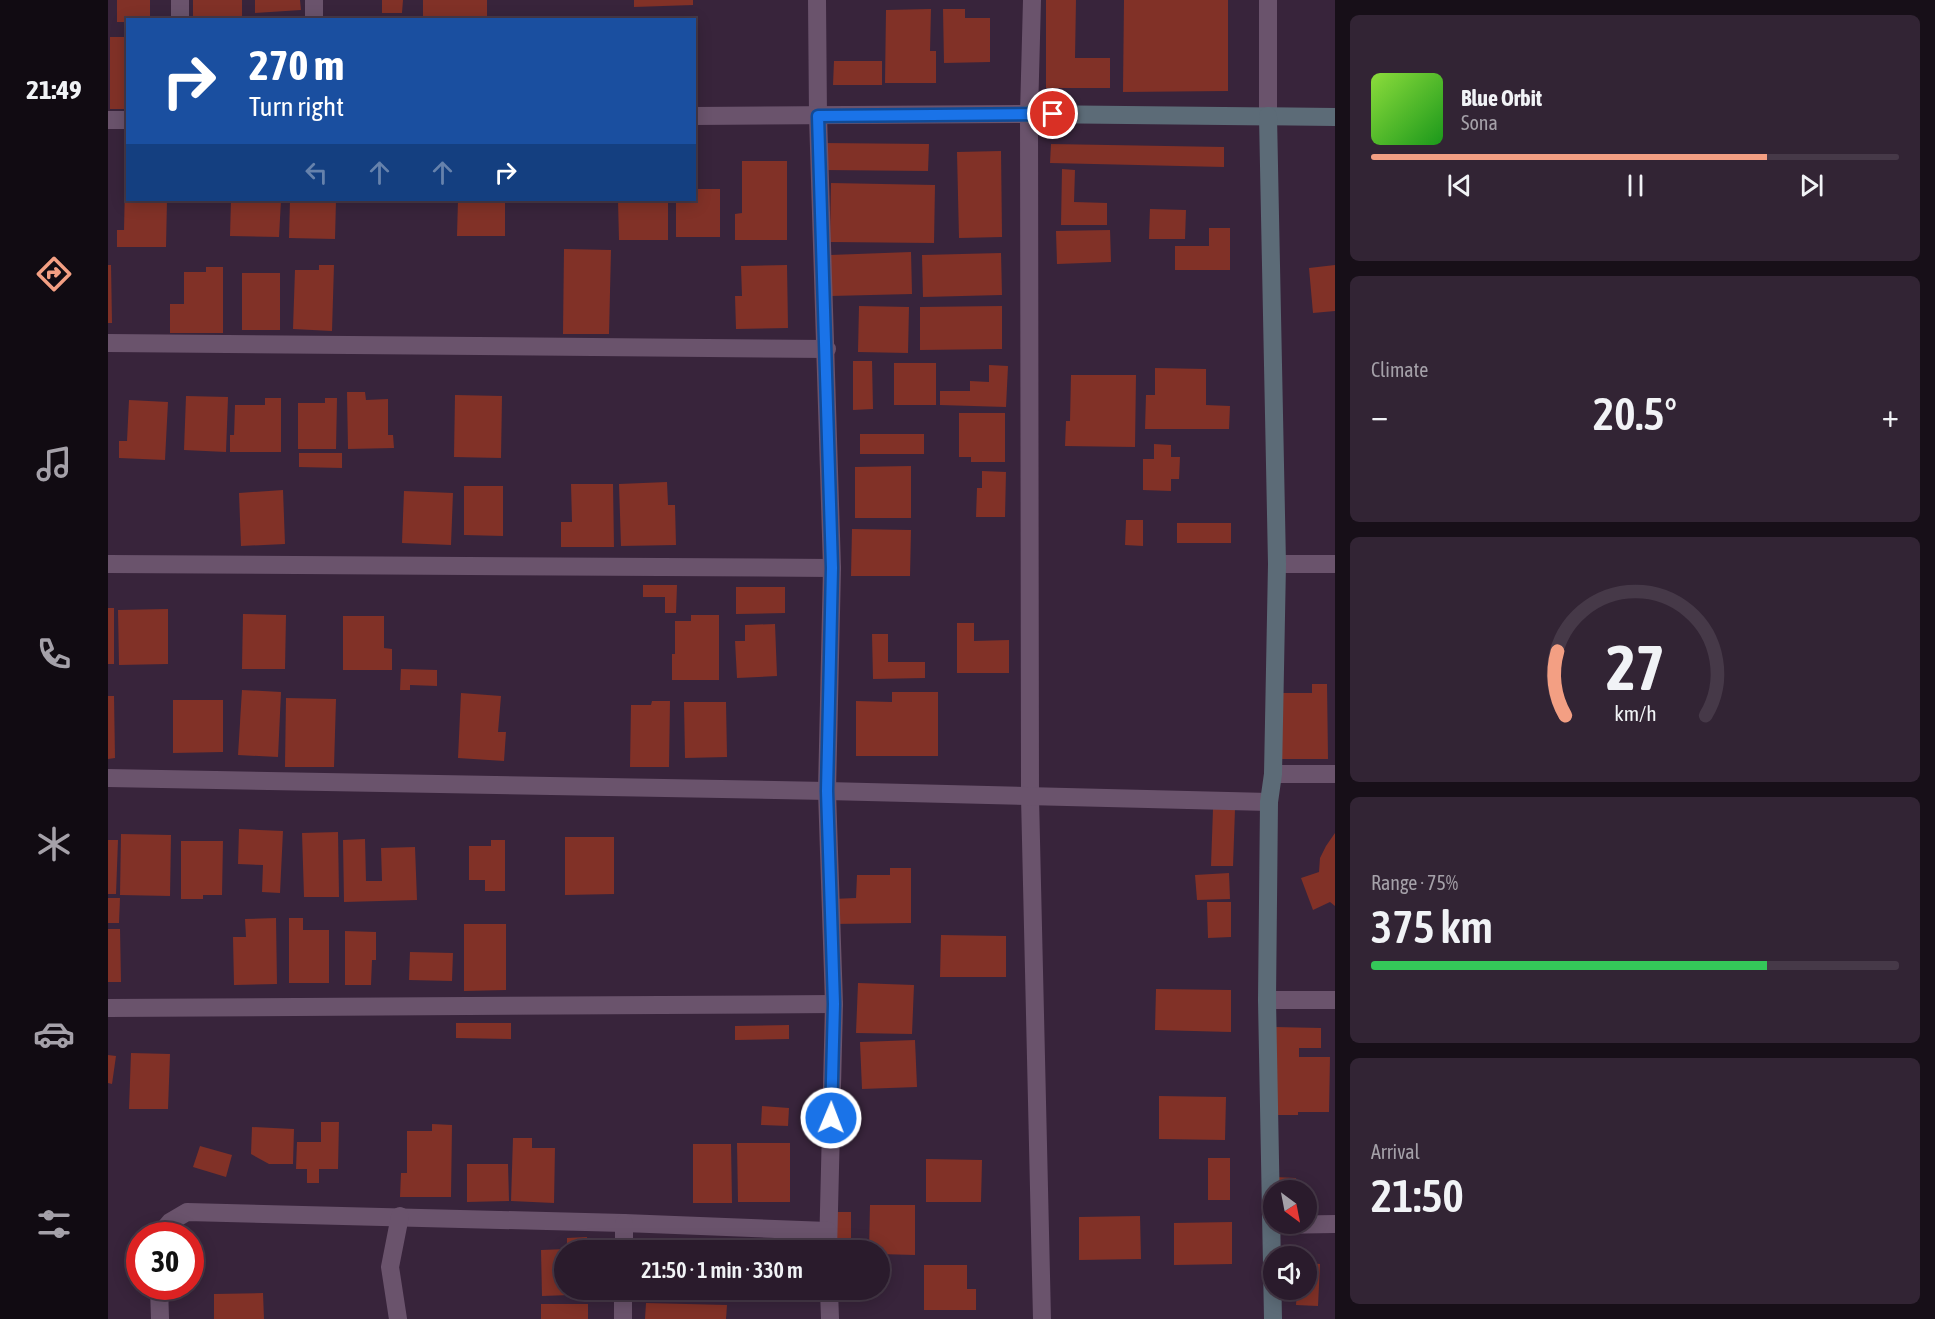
<!DOCTYPE html>
<meta charset="utf-8">
<style>
:root{--surface:#2a1b2c;--page:#322434;--text:#f1f3f6;--muted:#a5a1a9;--line:#463948;--accent:#f39f83}
body{margin:0;font-family:"Asap Condensed",sans-serif;background:var(--page);color:var(--text);height:100vh;display:flex;flex-direction:column;font-size:22px;white-space:nowrap}
*{box-sizing:border-box;margin:0}
p{font-size:20px;color:var(--muted)}
.icon{flex:none;width:33px;height:33px;fill:none;stroke:currentColor;stroke-width:2;stroke-linecap:round;stroke-linejoin:round}
.map{position:relative;flex:1;overflow:hidden}
.side{display:flex;flex-direction:column;gap:15px;padding:15px;background:#170f18;width:600px}
.side>*{flex:none}
.guide{position:absolute;left:18px;top:18px;width:570px;height:183px;border-radius:0px;box-shadow:0 3px 15px #0003,0 0 0 2px var(--line);background:#1a4fa0;color:#fff;overflow:hidden}
.needle{width:39px;rotate:148deg}
.fabs{position:absolute;left:1155px;top:1180px;display:grid;gap:12px}
.fabs a{display:grid;place-items:center;width:54px;height:54px;border-radius:50%;background:var(--surface);box-shadow:0 3px 15px #0003,0 0 0 2px var(--line);font-size:30px}
.speed{position:absolute;left:18px;top:1222px;display:flex;gap:12px;font-size:30px;font-weight:700;text-align:center}
.speed>*{display:grid;place-content:center;width:78px;height:78px;border-radius:50%;background:var(--surface);box-shadow:0 3px 15px #0003,0 0 0 2px var(--line);line-height:1}
.speed .limit{border:9px solid #d22;background:#fff;color:#111}
.pin{position:absolute;display:grid;place-items:center;width:51px;height:51px;color:#fff;margin:-26px;border:3px solid #fff;border-radius:50%;box-shadow:0 2px 6px #0007}
.me{position:absolute;width:66px;margin:-33px;rotate:1deg;stroke-linejoin:round;filter:drop-shadow(0 0 4px #0008)}
.turn{display:flex;align-items:center;gap:21px;height:126px;padding:0 24px;font-size:27px}
.turn .icon{width:78px;height:78px;stroke-width:2.5}
.turn b{display:block;font-size:42px;line-height:51px}
.lanes{display:flex;align-items:center;height:57px;padding:0 24px;background:#0003;justify-content:center;gap:30px;direction:ltr}
.lanes .off{opacity:.35}
.big{font-size:45px;font-weight:600;line-height:1.1}
.side .tile{flex:1;display:flex;flex-direction:column;justify-content:center;gap:9px;min-width:0;padding:0 21px;border-radius:9px;background:var(--page)}
.side .dial{align-items:center;gap:0}
.dial svg{height:156px;overflow:visible;fill:none;stroke:var(--line);stroke-width:7;stroke-linecap:round;text-anchor:middle}
.dial text{fill:var(--text);stroke:none}
.song{display:flex;align-items:center;gap:18px}
.cover{width:72px;height:72px;border-radius:9px;background:linear-gradient(135deg,hsl(90 70% 55%),hsl(120 70% 35%))}
.played{height:6px;border-radius:3px;background:linear-gradient(90deg,var(--accent) 75%,var(--line) 75%)}
.keys{display:flex;justify-content:space-around;direction:ltr}
.heat{display:flex;justify-content:space-between;align-items:center;font-size:33px;direction:ltr}
.charge{height:9px;border-radius:4px;background:linear-gradient(90deg,#34c759 75%,var(--line) 0)}
.trip{position:absolute;left:446px;top:1240px;width:336px;height:60px;border-radius:30px;background:var(--surface);box-shadow:0 3px 15px #0003,0 0 0 2px var(--line);font-weight:600;line-height:60px;text-align:center}
main{display:flex;flex:1;min-height:0}
.menu{display:flex;flex-direction:column;width:108px;justify-content:space-around;align-items:center;background:#110b12;color:var(--muted)}
.menu .icon{width:42px;height:42px}
.menu .current{color:var(--accent)}
.menu b{font-size:27px;color:var(--text)}
.map>svg:first-child{display:block}
.building{fill:#813127}
.lines{fill:none;stroke-linecap:round;stroke-linejoin:round}
.street{stroke:#6a536c;stroke-width:18}
.secondary{stroke:#5c6b77;stroke-width:18}
.route-casing{stroke:#114b97;stroke-width:15}
.route{stroke:#1a73e8;stroke-width:10}
</style>
<main>
<nav class="menu">
<b>21:49</b>
<svg class="icon current" aria-label="directions" viewBox="0 0 24 24"><path d="M12 3l9 9-9 9-9-9zM9 14v-3h6M13 9l2 2-2 2"/></svg>
<svg class="icon" aria-label="music" viewBox="0 0 24 24"><path d="M9 18V5l10-2v13"/><circle cx="6" cy="18" r="3"/><circle cx="16" cy="16" r="3"/></svg>
<svg class="icon" aria-label="phone" viewBox="0 0 24 24"><path d="M5 4h4l2 5-3 2q2 4 5 5l2-3 5 2v4C11 20 4 13 5 4z"/></svg>
<svg class="icon" aria-label="climate" viewBox="0 0 24 24"><path d="M12 3v18M4 7l16 10M4 17L20 7"/></svg>
<svg class="icon" aria-label="car" viewBox="0 0 24 24"><path d="M5 17H2v-5l4-1 3-4h7l3 4 3 1v5h-3M9 17h6M6 11h13"/><circle cx="7" cy="17" r="2"/><circle cx="17" cy="17" r="2"/></svg>
<svg class="icon" aria-label="filters" viewBox="0 0 24 24"><path d="M4 7h16M4 17h16"/><circle cx="9" cy="7" r="2"/><circle cx="15" cy="17" r="2"/></svg>
</nav>
<div class="map">
<svg width="1227" height="1319" viewBox="0 0 1227 1319">
<rect width="100%" height="100%" fill="#38243b"/>
<g class="building">
<path d="M9 0H42V20H20V22H9Z"/>
<rect x="85" y="0" width="49" height="20"/>
<path d="M147 0H192L193 10 147 13Z"/>
<path d="M274 0H295L294 13H274Z"/>
<rect x="315" y="0" width="64" height="20"/>
<path d="M526 0H585V5L526 7Z"/>
<path d="M938 0H968L967 58H1002V88H938Z"/>
<path d="M1016 0H1120V91L1015 92Z"/>
<path d="M823 9 822 51H828V83H777L778 10Z"/>
<path d="M835 9H857V18H882V62L836 63Z"/>
<rect x="2" y="37" width="18" height="72"/>
<path d="M726 61H774V85H725Z"/>
<path d="M715 143 821 144 820 171 715 170Z"/>
<path d="M943 144 1116 147V167L942 163Z"/>
<path d="M893 151 894 237 851 238 849 152Z"/>
<path d="M634 161H679V240H627V214L634 213Z"/>
<path d="M954 169 967 170 966 202 999 203V225H953Z"/>
<path d="M723 183 827 185 826 243 722 242Z"/>
<path d="M17 185H20V200H59L58 247H9V230H16Z"/>
<path d="M586 189H612V237H568V200H586Z"/>
<path d="M123 200H173L171 237 122 236Z"/>
<path d="M182 200H228L227 239 181 238Z"/>
<path d="M350 200H397V236H349Z"/>
<path d="M510 200H560V240H511Z"/>
<path d="M1042 209 1078 210 1077 239H1041Z"/>
<path d="M1101 228H1122V270H1067V246H1101Z"/>
<path d="M1002 230 1003 262 949 264 948 231Z"/>
<path d="M456 249 503 250 501 334H455Z"/>
<path d="M803 252 804 294 723 296 722 255Z"/>
<path d="M893 253 894 295 815 297 814 255Z"/>
<path d="M0 265H3L4 323H0Z"/>
<path d="M211 265H226L224 331 185 329 187 270H211Z"/>
<path d="M679 265 680 328 628 329 627 296H634L633 266Z"/>
<path d="M1227 265V311L1205 313 1201 268Z"/>
<path d="M98 267H115V333H62V304H76V272H98Z"/>
<rect x="134" y="273" width="38" height="57"/>
<path d="M751 306 801 307 800 353 750 352Z"/>
<path d="M894 306V349L812 350V307Z"/>
<path d="M745 361H764L765 409 745 410Z"/>
<rect x="786" y="363" width="42" height="42"/>
<path d="M881 365 900 366 898 407 832 405V391H862V381L881 382Z"/>
<path d="M1047 368 1098 369V405L1122 406 1121 429H1037L1038 395H1047Z"/>
<path d="M963 375H1028L1027 447 957 446 958 421H962Z"/>
<path d="M239 392H257L258 400 280 399V435H285L286 448 240 449Z"/>
<path d="M347 395 394 396 393 458 346 457Z"/>
<path d="M78 396 120 397 118 452 76 450Z"/>
<path d="M157 398H173V452H122V435H126L127 405H157Z"/>
<path d="M217 398H229L228 449H190V403H217Z"/>
<path d="M21 400 60 402 57 460 11 458V441H19Z"/>
<path d="M851 413H897V462H863V457H851Z"/>
<rect x="752" y="434" width="64" height="20"/>
<path d="M1046 444 1063 445V457H1072L1071 479H1063V491L1035 490V459H1046Z"/>
<path d="M191 453H234V468L191 467Z"/>
<path d="M803 466V518H747V467Z"/>
<path d="M874 471 898 472 897 517H868L869 488H874Z"/>
<path d="M559 482 560 505H567L568 545 513 546 511 484Z"/>
<path d="M463 484H505L506 547H453V522H464Z"/>
<path d="M356 486H395V536L356 535Z"/>
<path d="M175 490 177 544 133 546 131 493Z"/>
<path d="M296 491 345 493 343 545 294 543Z"/>
<path d="M1018 520H1035V546L1017 545Z"/>
<rect x="1069" y="523" width="54" height="20"/>
<path d="M744 529 803 530 802 576H743Z"/>
<path d="M535 585H569L568 613H557V597H535Z"/>
<path d="M628 587H677V613L628 614Z"/>
<rect x="0" y="608" width="6" height="56"/>
<path d="M60 609V664L11 665 10 610Z"/>
<path d="M135 614 178 615 177 669H134Z"/>
<path d="M583 615H611V680H564V654H567V621H583Z"/>
<path d="M235 616H276V648L284 649V670H235Z"/>
<path d="M849 623H866V641L901 640V673H849Z"/>
<path d="M667 624 669 676 629 678 627 641H637V625Z"/>
<path d="M764 634H780V662H817V678L765 679Z"/>
<path d="M293 669 329 670V686L302 685V690H292Z"/>
<path d="M1204 684H1219L1220 759H1170L1169 693H1204Z"/>
<path d="M134 690 173 692 170 757 130 755Z"/>
<path d="M784 692H830V756H748V701L784 702Z"/>
<path d="M353 693 393 696 390 732H398L396 761 350 758Z"/>
<path d="M0 696H6L7 758 0 759Z"/>
<path d="M178 698 228 699 226 767H177Z"/>
<path d="M65 700H115V752L65 753Z"/>
<path d="M544 701H562L561 767H522L523 705H543Z"/>
<path d="M576 702H618L619 757 577 758Z"/>
<path d="M1105 809H1127L1125 866H1103Z"/>
<path d="M131 829 175 831 172 893 154 892 155 865 130 864Z"/>
<path d="M230 832 231 897H196L194 833Z"/>
<path d="M1227 833V906L1222 902 1205 910 1193 878 1211 872 1212 858 1218 846Z"/>
<path d="M13 834 63 835 62 896 12 895Z"/>
<path d="M457 837H506V894L457 895Z"/>
<path d="M257 839 258 881H274L273 848 307 847 309 900 236 902 235 840Z"/>
<path d="M0 840H10L8 894H0Z"/>
<path d="M383 840H397V891H377V880H361V846H383Z"/>
<path d="M73 841H115L114 895H95V899H73Z"/>
<path d="M782 868H803V923L724 924V899L748 898 749 875H782Z"/>
<path d="M1121 873 1122 899 1089 900 1087 875Z"/>
<path d="M0 898H12L11 923H0Z"/>
<path d="M1099 902H1123V937L1100 938Z"/>
<path d="M168 918 169 984 126 985 125 937H138L137 919Z"/>
<path d="M181 918H195V930H221V983H181Z"/>
<path d="M356 924H398V990L356 991Z"/>
<path d="M0 929H12L13 982H0Z"/>
<path d="M237 931 268 932V960H264L263 985H237Z"/>
<path d="M833 935 898 936V977H832Z"/>
<path d="M302 952 345 953 344 981 301 980Z"/>
<path d="M750 983 806 985 804 1034 748 1033Z"/>
<path d="M1048 989 1123 990V1032L1047 1030Z"/>
<path d="M348 1023H403V1039L348 1038Z"/>
<path d="M681 1025V1039L627 1040V1026Z"/>
<path d="M1167 1027 1213 1028V1048H1191V1057H1222L1221 1112H1190V1115H1166Z"/>
<path d="M807 1040 809 1087 754 1089 752 1042Z"/>
<path d="M23 1053 62 1054 60 1109H21Z"/>
<path d="M0 1055 8 1056 4 1084 0 1083Z"/>
<path d="M1051 1096 1118 1097 1117 1140 1051 1139Z"/>
<path d="M654 1106 681 1108 680 1126 653 1125Z"/>
<path d="M213 1122H231L230 1169H211V1183H199V1169H188L189 1142H213Z"/>
<path d="M324 1124 344 1125 343 1197H292L293 1173H299V1131H324Z"/>
<path d="M144 1127 186 1129 185 1164H161L143 1154Z"/>
<path d="M405 1138H424V1148H447L446 1203 403 1201Z"/>
<path d="M629 1143H682V1202H630Z"/>
<path d="M585 1144H623L624 1203H585Z"/>
<path d="M92 1146 124 1155 118 1177 85 1167Z"/>
<rect x="1100" y="1158" width="22" height="42"/>
<path d="M818 1159 874 1160 873 1202H818Z"/>
<path d="M359 1164H400L401 1201 359 1202Z"/>
<path d="M1167 1177 1188 1178V1191H1167Z"/>
<path d="M762 1205H807V1255L771 1254V1251H761Z"/>
<rect x="726" y="1212" width="17" height="39"/>
<path d="M1032 1216 1033 1259 971 1260V1217Z"/>
<path d="M1124 1222V1264L1066 1265V1223Z"/>
<path d="M479 1237V1251H456V1290H480V1299H462V1295L434 1296 433 1250 459 1249V1238Z"/>
<path d="M539 1241 595 1242V1251H539Z"/>
<path d="M1198 1263 1212 1264 1210 1306 1188 1305 1189 1290H1198Z"/>
<path d="M816 1265H859V1289H868V1310H816Z"/>
<path d="M538 1290H594V1296L538 1294Z"/>
<path d="M155 1293 156 1319H106V1294Z"/>
<path d="M538 1303 619 1305 618 1319H537Z"/>
<rect x="433" y="1304" width="47" height="15"/>
</g>
<g class="lines">
<g class="street">
<path d="M709 0 710 116 724 568 719 791 726 1004 720 1251"/>
<path d="M924 0 921 114 922 797 934 1319"/>
<path d="M72 20V0"/>
<path d="M206 20V0"/>
<path d="M586 116 921 114"/>
<path d="M1160 116V0"/>
<path d="M0 120H20"/>
<path d="M0 343 719 349"/>
<path d="M0 564 724 568"/>
<path d="M1169 564H1227"/>
<path d="M1165 774H1227"/>
<path d="M0 778 719 791 1161 802"/>
<path d="M1159 1000H1227"/>
<path d="M0 1008 726 1004"/>
<path d="M1165 1225 1227 1224"/>
<path d="M50 1236 62 1222 79 1212 516 1223 720 1231"/>
<path d="M516 1251V1223"/>
<path d="M51 1287 52 1319"/>
<path d="M721 1290 722 1319"/>
<path d="M290 1319 282 1267 292 1216"/>
<path d="M515 1319V1290"/>
</g>
<g class="secondary">
<path d="M921 114 1227 117"/>
<path d="M1160 116 1169 564 1165 774 1161 802 1159 1000 1165 1319"/>
</g>
</g>
<g class="lines">
<g class="route-casing">
<path id="route" d="M723 1118 726 1004 719 791 724 568 710 116 945 114"/>
</g>
<use href="#route" class="route"/>
</g>
</svg>
<div class="fabs">
<a><svg class="needle" viewBox="-14 -14 28 28"><path d="M0-13l5 13h-10z" fill="#e53935"/><path d="M0 13l5-13h-10z" fill="#a5a1a9"/></svg></a>
<a><svg class="icon" aria-label="sound" viewBox="0 0 24 24"><path d="M4 9h4l5-4v14l-5-4H4zM17 9q2 3 0 6"/></svg></a>
</div>
<div class="speed"><div class="limit">30</div></div>
<div class="pin" style="left:945px;top:114px;background:#d93025"><svg class="icon" aria-label="arrive" viewBox="0 0 24 24"><path d="M6 21V4h12l-3 4 3 4H6"/></svg></div>
<svg class="me" style="left:723px;top:1118px" viewBox="-20 -20 40 40"><circle r="17" fill="#1a73e8" stroke="#fff" stroke-width="3"/><path d="M0-11L8 9 0 5-8 9z" fill="#fff"/></svg>
<div class="trip">21:50 · 1 min · 330 m</div>
<div class="guide">
<div class="turn"><svg class="icon" aria-label="right" viewBox="0 0 24 24"><path d="M7 20v-9h11M14 6l5 5-5 5"/></svg><div><b>270 m</b>Turn right</div></div>
<div class="lanes"><svg class="icon off" aria-label="left" viewBox="0 0 24 24"><path d="M17 20v-9H6M10 6l-5 5 5 5"/></svg><svg class="icon off" aria-label="ahead" viewBox="0 0 24 24"><path d="M12 20V5M6 11l6-6 6 6"/></svg><svg class="icon off" aria-label="ahead" viewBox="0 0 24 24"><path d="M12 20V5M6 11l6-6 6 6"/></svg><svg class="icon" aria-label="right" viewBox="0 0 24 24"><path d="M7 20v-9h11M14 6l5 5-5 5"/></svg></div>
</div>
</div>
<section class="side">
<div class="tile">
<div class="song"><i class="cover"></i><div><b>Blue Orbit</b><p>Sona</p></div></div>
<div class="played"></div>
<div class="keys"><svg class="icon" aria-label="previous" viewBox="0 0 24 24"><path d="M18 5L8 12l10 7zM5 5v14"/></svg><svg class="icon" aria-label="pause" viewBox="0 0 24 24"><path d="M8 5v14M16 5v14"/></svg><svg class="icon" aria-label="next" viewBox="0 0 24 24"><path d="M6 5l10 7-10 7zM19 5v14"/></svg></div>
</div>
<div class="tile"><p>Climate</p>
<div class="heat"><a>−</a><b class="big">20.5°</b><a>+</a></div>
</div>
<div class="tile dial"><svg viewBox="0 0 100 80">
<path d="M14 69A42 42 0 1 1 86 69"/>
<path d="M14 69A42 42 0 0 1 10 36" stroke="#f39f83"/>
<text x="50" y="56" font-size="32" font-weight="700">27</text>
<text x="50" y="72" font-size="11">km/h</text>
</svg></div>
<div class="tile"><p>Range · 75%</p><b class="big">375 km</b><div class="charge"></div></div>
<div class="tile"><p>Arrival</p><b class="big">21:50</b></div>
</section>
</main>
